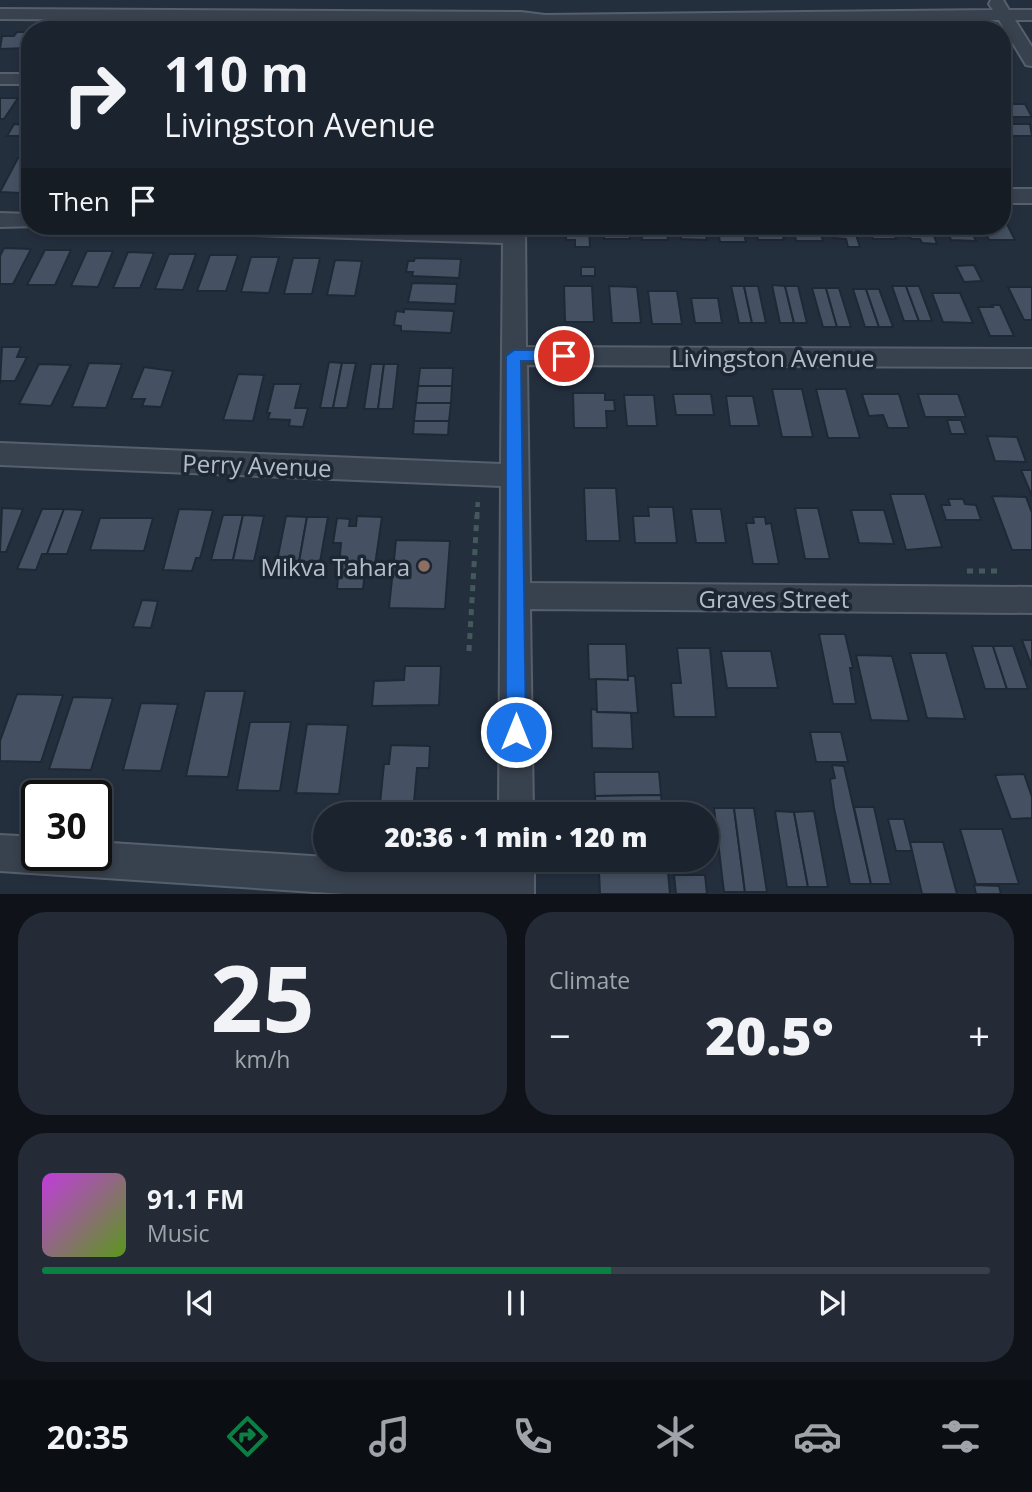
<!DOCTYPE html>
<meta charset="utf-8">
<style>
:root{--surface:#1b232e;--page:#242b36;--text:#f1f3f6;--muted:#a0a4aa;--line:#39404a;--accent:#0b8043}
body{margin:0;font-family:"Open Sans",sans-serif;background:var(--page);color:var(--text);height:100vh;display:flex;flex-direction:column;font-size:26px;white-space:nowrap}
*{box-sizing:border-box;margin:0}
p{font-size:23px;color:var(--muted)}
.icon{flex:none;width:38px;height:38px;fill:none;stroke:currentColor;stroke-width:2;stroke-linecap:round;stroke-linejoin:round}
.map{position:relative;height:894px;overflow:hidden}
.panel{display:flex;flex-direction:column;gap:18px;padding:18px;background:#0f1319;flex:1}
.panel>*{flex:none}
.top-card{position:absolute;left:21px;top:21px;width:990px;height:214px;border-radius:28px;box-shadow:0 4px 10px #0003,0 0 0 2px var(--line);background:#1b232e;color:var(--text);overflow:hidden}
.speed{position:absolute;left:21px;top:780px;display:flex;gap:14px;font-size:35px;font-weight:700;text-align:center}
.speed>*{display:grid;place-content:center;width:91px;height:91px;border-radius:50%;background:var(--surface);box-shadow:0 4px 10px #0003,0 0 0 2px var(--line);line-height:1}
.speed .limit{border:4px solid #111;border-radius:10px;background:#fff;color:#111}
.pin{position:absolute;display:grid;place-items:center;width:60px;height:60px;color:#fff;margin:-30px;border:4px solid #fff;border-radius:50%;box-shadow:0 2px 7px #0007}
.me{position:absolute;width:77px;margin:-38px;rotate:0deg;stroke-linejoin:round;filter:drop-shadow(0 0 5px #0008)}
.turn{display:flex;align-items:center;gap:24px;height:147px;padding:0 28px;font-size:32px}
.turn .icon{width:91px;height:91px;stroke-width:2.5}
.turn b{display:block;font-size:49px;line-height:60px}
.then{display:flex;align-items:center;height:66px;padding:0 28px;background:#0003;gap:14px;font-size:26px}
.big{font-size:52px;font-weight:800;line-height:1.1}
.panel .tile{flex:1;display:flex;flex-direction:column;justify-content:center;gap:10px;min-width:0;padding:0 24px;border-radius:28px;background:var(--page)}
.panel .dial{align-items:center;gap:0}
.dial b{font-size:91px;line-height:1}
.song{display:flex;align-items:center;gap:21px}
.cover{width:84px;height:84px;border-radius:10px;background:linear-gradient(135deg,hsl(290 70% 55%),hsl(90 70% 35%))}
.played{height:7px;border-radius:4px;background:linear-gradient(90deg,var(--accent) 60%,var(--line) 60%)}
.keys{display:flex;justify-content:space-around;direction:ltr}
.heat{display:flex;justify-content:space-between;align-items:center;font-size:38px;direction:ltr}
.panel .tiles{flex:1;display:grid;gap:18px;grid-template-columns:1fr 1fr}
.tile:last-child{grid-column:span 2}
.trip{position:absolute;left:313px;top:802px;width:406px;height:70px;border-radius:35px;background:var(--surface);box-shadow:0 4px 10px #0003,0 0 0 2px var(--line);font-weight:800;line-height:70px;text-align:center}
.tabs{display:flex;height:112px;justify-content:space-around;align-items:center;background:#0b0e12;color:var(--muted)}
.tabs .icon{width:49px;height:49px}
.tabs .active{color:var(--accent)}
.tabs b{font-size:32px;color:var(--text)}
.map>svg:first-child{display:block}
.building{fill:#455162;stroke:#1f2835;stroke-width:2}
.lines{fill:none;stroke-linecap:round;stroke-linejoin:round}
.minor-casing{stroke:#565f6c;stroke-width:4}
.path-far1{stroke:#44595c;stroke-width:4.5;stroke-dasharray:5 5;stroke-linecap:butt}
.path{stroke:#44595c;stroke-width:5;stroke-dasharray:6 6;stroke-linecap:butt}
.minor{fill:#38414e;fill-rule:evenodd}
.route{fill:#1a73e8;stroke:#114b97;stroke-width:2}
.education-dot{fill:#8d6e63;stroke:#1d2633;stroke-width:2.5}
.labels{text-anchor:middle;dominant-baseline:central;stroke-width:7;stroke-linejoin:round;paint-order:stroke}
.street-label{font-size:24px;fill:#b4bcc9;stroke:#1d2633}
.poi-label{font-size:24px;fill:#b4bcc9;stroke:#1d2633;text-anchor:end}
</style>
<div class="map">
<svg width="1032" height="894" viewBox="0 0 1032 894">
<rect width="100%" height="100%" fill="#242f3e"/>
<g class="building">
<path d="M17 32H30L28 48 0 49 2 36H14Z"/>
<path d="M0 98H18L4 119H0Z"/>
<path d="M1003 104H1025L1032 117H1003Z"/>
<path d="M14 124 26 125 19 136H7Z"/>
<path d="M1003 124H1030L1032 136H1007Z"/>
<path d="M18 158H30V177L21 193 0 192Z"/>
<path d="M1004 218 1015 240H989L982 226H1003Z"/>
<path d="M566 226H589L590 247H575V240H566Z"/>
<path d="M603 226H628L630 239H604Z"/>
<path d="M641 226H666L668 240H642Z"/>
<path d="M679 226H704L707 240 681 239Z"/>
<path d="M717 226H742L746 242H720Z"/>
<path d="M755 226H788L789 230 781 229 784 240H758Z"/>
<path d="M793 226H825L827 231H820L823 241H796Z"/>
<path d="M830 226H853L860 247H848L846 239 834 238Z"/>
<path d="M868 226H892L896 239H873Z"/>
<path d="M906 226H930L937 244 922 243 920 239H911Z"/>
<path d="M945 226H969L976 241 951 240Z"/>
<path d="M4 248 31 249 13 284H0V256Z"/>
<path d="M45 250H71L55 285H27Z"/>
<path d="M87 251H113L98 287 71 286Z"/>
<path d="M128 252 154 253 140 288H113Z"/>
<path d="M169 254H196L183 290 155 289Z"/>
<path d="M210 255H238L226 291H197Z"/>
<path d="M251 257H279L269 293 241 292Z"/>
<path d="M293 258H320L312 294H284Z"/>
<path d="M415 258 461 259 459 278 412 276 413 272H406L408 261H414Z"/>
<path d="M335 260 362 261 355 296 327 295Z"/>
<path d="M974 265 982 281 964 282 956 266Z"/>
<rect x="581" y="267" width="14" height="9"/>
<path d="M412 283 457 284 455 304 408 302Z"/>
<path d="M772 285 785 286 794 323H780Z"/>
<path d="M564 286H592L594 322H565Z"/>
<path d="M609 286 637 287 641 323H612Z"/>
<path d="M731 286H744L752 323H739Z"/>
<path d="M744 286H758L766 323H752Z"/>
<path d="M785 286H798L807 323H794Z"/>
<path d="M892 286H906L919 321H904Z"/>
<path d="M906 286H919L932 321H919Z"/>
<path d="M1008 287H1032V320H1024Z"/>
<path d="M812 288H826L837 327H823Z"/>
<path d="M826 288H839L851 327H837Z"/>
<path d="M853 289H866L879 327H865Z"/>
<path d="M866 289H879L893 327H879Z"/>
<path d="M648 291H677L682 324H652Z"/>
<path d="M932 293H960L973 323 943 322Z"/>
<path d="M691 298H718L722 323H695Z"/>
<path d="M992 305H1000L1014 336H990L978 307H993Z"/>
<path d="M404 309 454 311 451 333 401 331V326L394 325 396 311 404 312Z"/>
<path d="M2 347H21L17 357H27L15 381H1L0 384Z"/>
<path d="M329 362 342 363 333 408H320Z"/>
<path d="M89 363 122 364 106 408 72 407Z"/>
<path d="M342 363H356L347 408H333Z"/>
<path d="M39 364 71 365 51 406 19 404Z"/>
<path d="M371 364H384L378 409H364Z"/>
<path d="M384 364H398L393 409H378Z"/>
<path d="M144 367 173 371 161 407 142 406 145 399H131Z"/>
<path d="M420 368H453L452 386H418Z"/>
<path d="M238 374 264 375 253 421 223 420Z"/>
<path d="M274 384H301L295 408H308L303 427 289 426 290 420 268 419 270 413H267Z"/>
<path d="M418 386H452L451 403H416Z"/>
<path d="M772 389H802L813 437H782Z"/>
<path d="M816 389H846L860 438H828Z"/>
<path d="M573 393H605V400H614L615 411H606L607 428H574Z"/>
<path d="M673 394H711L714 415H676Z"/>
<path d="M862 394H899L909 428H888L883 415 869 416Z"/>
<path d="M918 394H958L966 417H925Z"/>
<path d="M624 395H654L657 426H627Z"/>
<path d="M726 396H753L759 426H730Z"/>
<path d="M416 403H451L449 421H414Z"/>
<path d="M947 420H961L966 434H951Z"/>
<path d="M414 421H449L448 435 413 434Z"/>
<path d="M987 436 1017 437 1026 462 995 461Z"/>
<path d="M1021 470H1032V496Z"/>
<path d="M584 488H616L620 541H586Z"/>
<path d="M890 494H925L942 547 906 550Z"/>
<path d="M992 496 1026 497 1032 513V550H1012Z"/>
<path d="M948 499H963L965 504 976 505 981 520H946L941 505H950Z"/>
<path d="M648 507H673L677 543H635L633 516H649Z"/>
<path d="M2 508 23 509 6 552H0Z"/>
<path d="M795 508H818L830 559H805Z"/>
<path d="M42 509H64L47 554H42L36 570 17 569Z"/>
<path d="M64 509 83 510 67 554H47Z"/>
<path d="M179 509 213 510 200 558H196L192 571 163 570Z"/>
<path d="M691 509H721L726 543H696Z"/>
<path d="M851 510H884L894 544 859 543Z"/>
<path d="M223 515H243L233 560H211Z"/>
<path d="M243 515 264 516 254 561 233 560Z"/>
<path d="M286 516 307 517 299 562 277 561Z"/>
<path d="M357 516 382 517 374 572H365L363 589H337L341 543H333L337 518 350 519 349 526H356Z"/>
<path d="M307 517H328L320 562H299Z"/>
<path d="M753 517H765L766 524 771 523 779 564H753L746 523H754Z"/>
<path d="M100 518H153L144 551 90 550Z"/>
<path d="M396 540 450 541 445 609 389 608Z"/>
<path d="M142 600 158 601 151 628 133 627Z"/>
<path d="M819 634H845L853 668H850L856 704H833Z"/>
<path d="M1022 640H1032V667Z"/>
<path d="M588 644H626L628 680 589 679Z"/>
<path d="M972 646H993L1007 689H985Z"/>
<path d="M993 646H1013L1028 689H1007Z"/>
<path d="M677 648H710L716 717H674L671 683H681Z"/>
<path d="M721 651H771L778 688H727Z"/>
<path d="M910 653H946L965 719 927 718Z"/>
<path d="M856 655 892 656 909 721 871 720Z"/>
<path d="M405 666H441L439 705 372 706 374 681 404 680Z"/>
<path d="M628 676H635L638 713 597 712 596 679 628 680Z"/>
<path d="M205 691H245L228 777 186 776Z"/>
<path d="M17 694 63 695 41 762 0 761V741Z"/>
<path d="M73 697 113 698 91 770 49 769Z"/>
<path d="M141 703 178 704 161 771 123 770Z"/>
<path d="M591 709 597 710V712L631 713 633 749 592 748Z"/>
<path d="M250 722H291L280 791 237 790Z"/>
<path d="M307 724 348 725 339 794 296 793Z"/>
<path d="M810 732H841L848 762H816Z"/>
<path d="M391 745 430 746 429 768H417L413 814H379L384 764H389Z"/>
<path d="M832 765 844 766 871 884H850L834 808 830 779 835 778Z"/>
<path d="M594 772H659L661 795 595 796Z"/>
<path d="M1024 774 1032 797V818L1011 819 995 775Z"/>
<path d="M661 795 663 814H596L595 796Z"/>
<path d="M854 807H874L891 884H871Z"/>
<path d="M714 808H734L745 892H724Z"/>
<path d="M734 808H754L767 892H745Z"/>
<path d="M775 811 794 812 808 887H787Z"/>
<path d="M814 811 828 887H808L794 812Z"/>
<path d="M888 819H904L912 851H896Z"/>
<path d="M960 829H1002L1019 884H976Z"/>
<path d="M910 842H943L957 894H922Z"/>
<path d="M598 859H667L668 872H599Z"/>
<path d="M599 872H668L670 894H600Z"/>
<path d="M674 875H705L707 894H676Z"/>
<path d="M974 885 999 886 1001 894H976Z"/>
</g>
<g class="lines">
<g class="minor-casing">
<g id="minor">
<path d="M991 0H1003L1009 10H1032V20H1015L1032 47V66L1026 65 999 20 545 25 521 22 0 19V9L521 12 545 15 993 10 989 4Z"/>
<rect x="0" y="74" width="30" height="10"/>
<rect x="1003" y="189" width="29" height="14"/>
<path d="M0 213 30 214V226H38L0 227Z"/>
<path d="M179 226 503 229V226H525L526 347 1032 349V367L527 365 530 583 1032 587V613L530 609 533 814H499L501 486 0 465V443L501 464 503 243 190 233 182 231Z"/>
<path d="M0 835 37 837V856H96V842L326 857V859L498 868V859H534V894H344L0 871Z"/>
</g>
</g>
<path class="path-far1" d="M477 517 478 497"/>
<g class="path">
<path d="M967 571H998"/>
<path d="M469 651 477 515"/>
</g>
<use href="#minor" class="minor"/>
</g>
<path class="route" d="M514 350H564L571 356 564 361H521L526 732 523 739 516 742 509 739 506 732V356Z"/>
<circle class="education-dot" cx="424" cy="566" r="7"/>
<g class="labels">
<g class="street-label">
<text x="773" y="357">Livingston Avenue</text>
<text transform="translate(257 465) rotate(2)">Perry Avenue</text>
<text x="774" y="598">Graves Street</text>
</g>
<g class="poi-label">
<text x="410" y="566">Mikva Tahara</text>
</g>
</g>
</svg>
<div class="speed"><div class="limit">30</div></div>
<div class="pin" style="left:564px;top:356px;background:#d93025"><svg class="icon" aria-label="arrive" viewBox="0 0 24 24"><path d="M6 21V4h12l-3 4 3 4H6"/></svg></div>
<svg class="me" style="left:516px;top:732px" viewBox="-20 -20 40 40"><circle r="17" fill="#1a73e8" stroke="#fff" stroke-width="3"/><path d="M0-11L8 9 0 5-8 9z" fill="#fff"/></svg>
<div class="trip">20:36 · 1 min · 120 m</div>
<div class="top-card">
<div class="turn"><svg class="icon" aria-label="right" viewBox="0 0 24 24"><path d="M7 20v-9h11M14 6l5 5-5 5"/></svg><div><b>110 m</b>Livingston Avenue</div></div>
<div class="then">Then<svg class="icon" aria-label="arrive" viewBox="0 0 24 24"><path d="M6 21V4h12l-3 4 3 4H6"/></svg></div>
</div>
</div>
<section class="panel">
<div class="tiles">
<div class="tile dial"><b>25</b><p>km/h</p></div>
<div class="tile"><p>Climate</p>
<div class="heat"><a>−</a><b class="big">20.5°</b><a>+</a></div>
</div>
<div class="tile">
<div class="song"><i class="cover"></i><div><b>91.1 FM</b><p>Music</p></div></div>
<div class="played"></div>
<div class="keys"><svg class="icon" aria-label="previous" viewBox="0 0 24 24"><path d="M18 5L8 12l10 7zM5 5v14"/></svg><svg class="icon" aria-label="pause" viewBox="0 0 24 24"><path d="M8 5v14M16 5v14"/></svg><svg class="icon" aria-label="next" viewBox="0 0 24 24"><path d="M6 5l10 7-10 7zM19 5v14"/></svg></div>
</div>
</div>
</section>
<nav class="tabs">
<b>20:35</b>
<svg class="icon active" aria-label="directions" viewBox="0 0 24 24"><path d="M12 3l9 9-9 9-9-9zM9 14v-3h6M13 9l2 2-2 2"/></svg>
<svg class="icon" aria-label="music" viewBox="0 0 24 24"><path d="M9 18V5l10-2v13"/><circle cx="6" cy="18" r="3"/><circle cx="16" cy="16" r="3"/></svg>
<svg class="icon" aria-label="phone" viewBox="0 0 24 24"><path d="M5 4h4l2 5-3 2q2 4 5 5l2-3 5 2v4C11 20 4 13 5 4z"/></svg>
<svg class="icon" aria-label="climate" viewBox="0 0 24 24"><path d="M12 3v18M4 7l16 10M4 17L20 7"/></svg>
<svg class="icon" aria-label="car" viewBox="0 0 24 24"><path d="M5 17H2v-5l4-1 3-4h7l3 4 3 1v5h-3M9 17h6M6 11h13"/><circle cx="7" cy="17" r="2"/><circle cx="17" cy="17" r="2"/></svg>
<svg class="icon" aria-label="filters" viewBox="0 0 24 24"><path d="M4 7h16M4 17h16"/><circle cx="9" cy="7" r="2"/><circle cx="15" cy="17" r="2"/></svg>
</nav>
